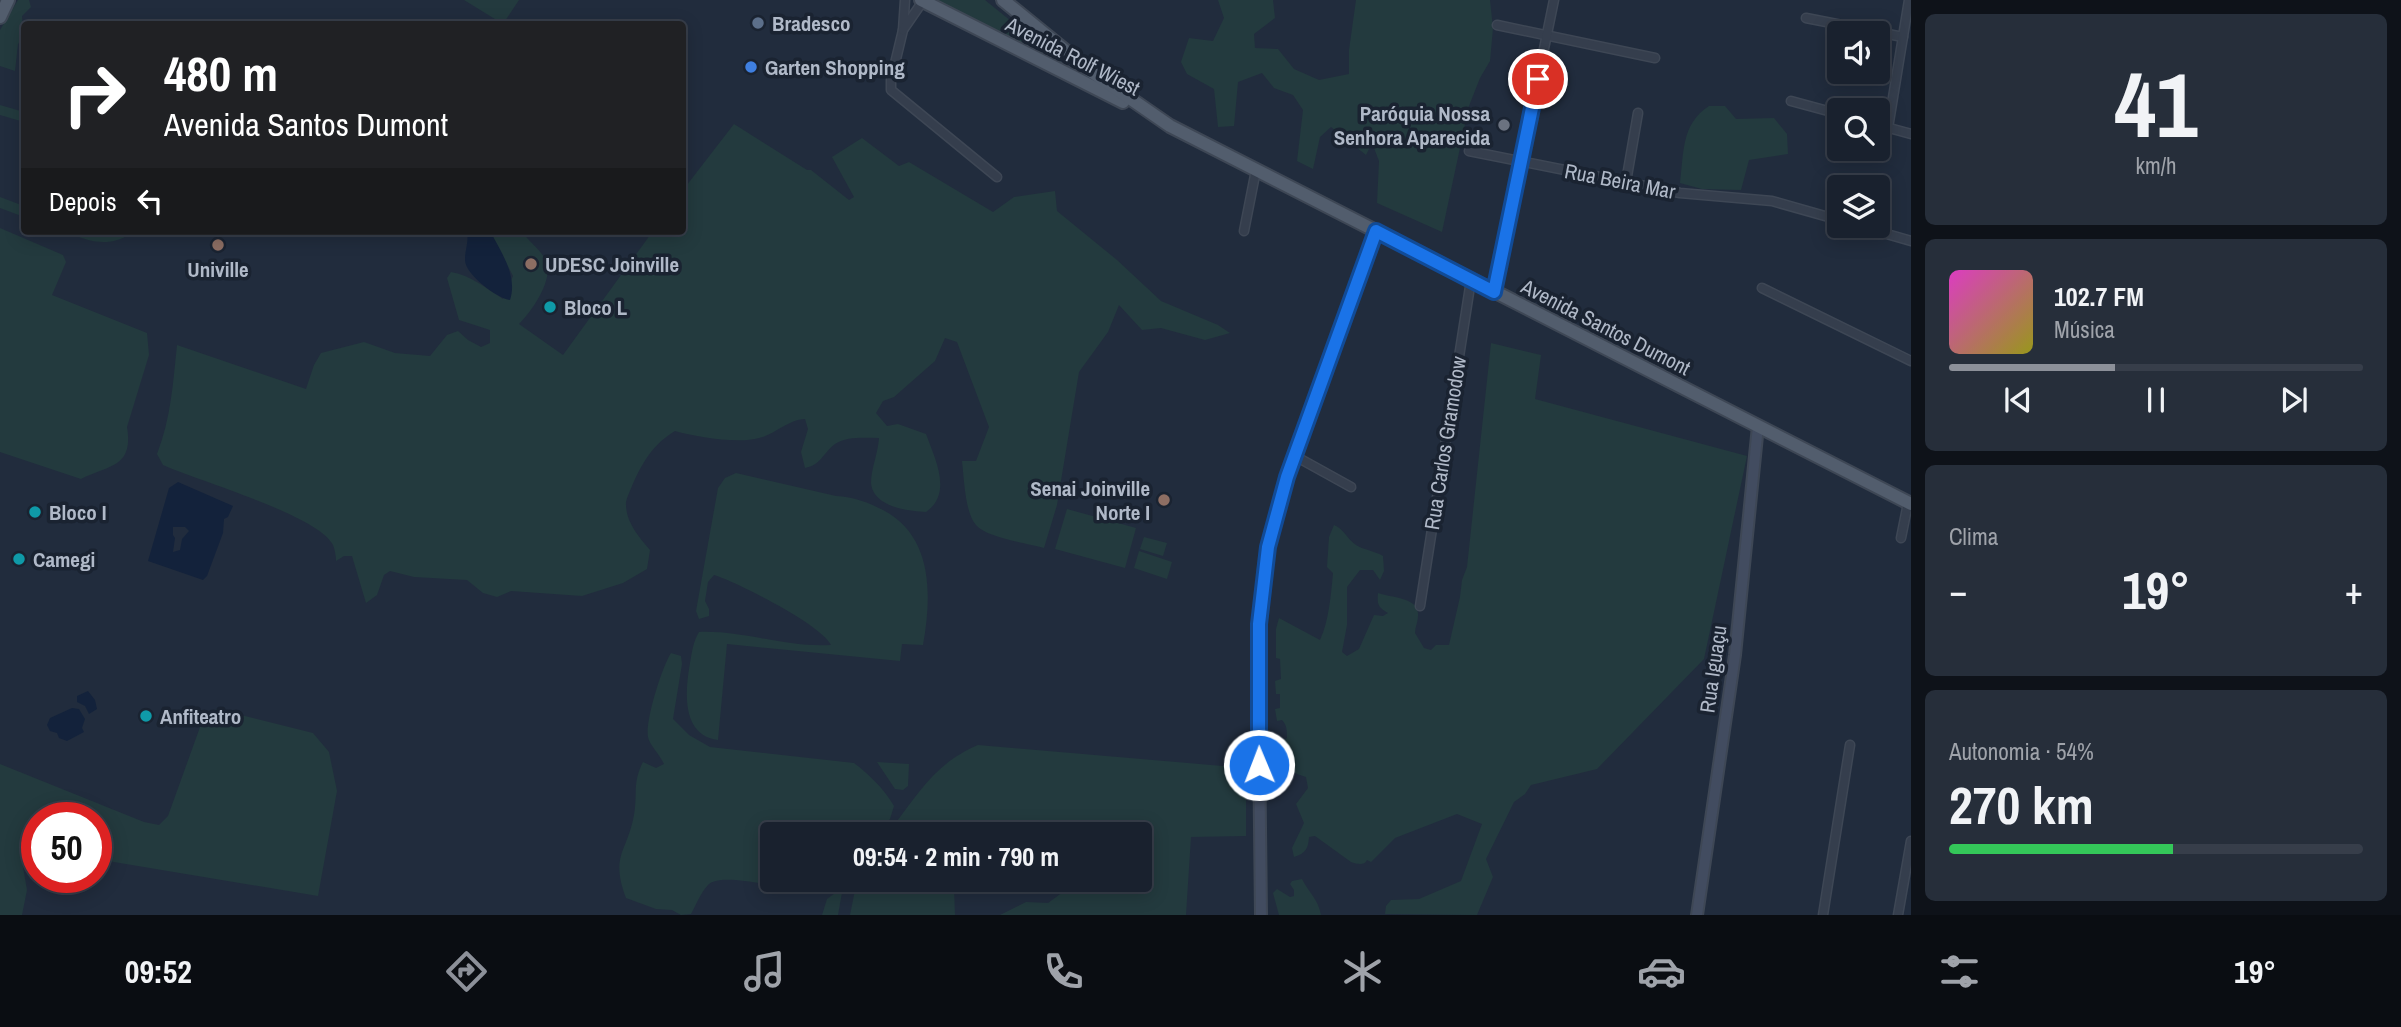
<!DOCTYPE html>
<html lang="pt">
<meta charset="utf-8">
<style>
:root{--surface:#19212e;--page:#262e3a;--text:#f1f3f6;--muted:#9fa3aa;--line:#373e4a;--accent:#8c9099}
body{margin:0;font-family:"Archivo Narrow",sans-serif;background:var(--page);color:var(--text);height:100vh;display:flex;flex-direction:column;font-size:26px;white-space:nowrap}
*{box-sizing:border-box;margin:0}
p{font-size:23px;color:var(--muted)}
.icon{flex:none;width:38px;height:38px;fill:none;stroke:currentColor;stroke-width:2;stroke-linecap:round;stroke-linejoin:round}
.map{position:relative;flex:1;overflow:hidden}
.sheet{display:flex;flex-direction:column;gap:14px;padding:14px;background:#0e1219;width:490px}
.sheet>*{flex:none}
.hud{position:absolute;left:21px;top:21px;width:665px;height:214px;border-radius:7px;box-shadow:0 4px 18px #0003,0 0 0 2px var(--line);background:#202124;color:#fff;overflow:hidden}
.buttons{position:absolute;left:1827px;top:21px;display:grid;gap:14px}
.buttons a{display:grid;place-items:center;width:63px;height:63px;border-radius:7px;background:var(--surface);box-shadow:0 4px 18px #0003,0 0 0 2px var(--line);font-size:35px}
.speed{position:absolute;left:21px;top:802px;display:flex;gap:14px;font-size:35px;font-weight:700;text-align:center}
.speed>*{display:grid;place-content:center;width:91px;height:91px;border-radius:50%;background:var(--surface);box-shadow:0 4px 18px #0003,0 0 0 2px var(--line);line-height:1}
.speed .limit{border:10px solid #d22;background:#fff;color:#111}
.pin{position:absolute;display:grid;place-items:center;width:60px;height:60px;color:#fff;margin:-30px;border:4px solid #fff;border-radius:50%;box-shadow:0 2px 7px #0007}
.me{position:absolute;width:77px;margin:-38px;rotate:359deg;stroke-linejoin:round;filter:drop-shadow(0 0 5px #0008)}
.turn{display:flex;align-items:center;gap:24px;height:147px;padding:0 28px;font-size:32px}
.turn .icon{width:91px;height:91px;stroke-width:2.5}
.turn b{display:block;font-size:49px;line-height:60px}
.then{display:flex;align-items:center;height:66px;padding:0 28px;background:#0003;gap:14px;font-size:26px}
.big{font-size:52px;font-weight:700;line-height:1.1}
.sheet .tile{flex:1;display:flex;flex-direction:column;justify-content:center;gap:10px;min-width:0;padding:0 24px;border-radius:10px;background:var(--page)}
.sheet .dial{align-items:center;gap:0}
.dial b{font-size:91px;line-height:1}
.song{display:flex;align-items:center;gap:21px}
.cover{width:84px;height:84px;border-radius:10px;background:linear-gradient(135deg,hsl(310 70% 55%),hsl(60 70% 35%))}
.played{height:7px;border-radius:4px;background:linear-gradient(90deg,var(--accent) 40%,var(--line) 40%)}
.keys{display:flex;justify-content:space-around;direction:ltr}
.heat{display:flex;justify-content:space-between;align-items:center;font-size:38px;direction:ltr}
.charge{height:10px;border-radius:5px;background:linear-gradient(90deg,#34c759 54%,var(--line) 0)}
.trip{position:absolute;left:760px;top:822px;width:392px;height:70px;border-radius:7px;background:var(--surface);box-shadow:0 4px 18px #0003,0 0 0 2px var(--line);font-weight:700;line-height:70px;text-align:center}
.tabs{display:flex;height:112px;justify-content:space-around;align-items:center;background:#0a0d12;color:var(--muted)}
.tabs .icon{width:49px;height:49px}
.tabs .selected{color:var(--accent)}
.tabs b{font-size:32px;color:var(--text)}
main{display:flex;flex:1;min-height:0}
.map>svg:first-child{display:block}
.green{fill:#233a3e}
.water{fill:#13223b;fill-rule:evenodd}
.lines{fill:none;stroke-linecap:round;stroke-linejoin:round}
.street-casing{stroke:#3e4755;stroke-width:11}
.secondary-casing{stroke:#3e4755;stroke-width:14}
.primary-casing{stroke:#3e4755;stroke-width:16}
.street{stroke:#353e4d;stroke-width:8}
.secondary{stroke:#424c60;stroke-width:10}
.primary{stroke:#525d6d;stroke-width:12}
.route-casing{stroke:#114b97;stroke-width:18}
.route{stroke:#1a73e8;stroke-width:12}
.service-dot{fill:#5c6f8a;stroke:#1a2331;stroke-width:2.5}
.shop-dot{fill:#3f7fe0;stroke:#1a2331;stroke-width:2.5}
.worship-dot{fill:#6b7280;stroke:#1a2331;stroke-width:2.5}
.education-dot{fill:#8d6e63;stroke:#1a2331;stroke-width:2.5}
.culture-dot{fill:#0f9aa8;stroke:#1a2331;stroke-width:2.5}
.labels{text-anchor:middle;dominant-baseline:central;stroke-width:7;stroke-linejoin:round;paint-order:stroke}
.poi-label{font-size:21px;font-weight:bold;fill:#b0b9c8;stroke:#1a2331;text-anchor:start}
.street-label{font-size:21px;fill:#b0b9c8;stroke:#1a2331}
</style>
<main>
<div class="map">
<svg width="1911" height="915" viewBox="0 0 1911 915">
<rect width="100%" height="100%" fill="#212c3d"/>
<g class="green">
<path d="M18 0H29L31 7 22 16 24 37 18 44 15 71 0 66V30Z"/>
<path d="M464 0H519L503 24Z"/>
<path d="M932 0H985L1070 69Z"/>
<path d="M1218 0H1273L1275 18 1254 34 1255 48 1278 49 1294 69 1319 80 1349 74V50L1356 0H1490L1493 28 1490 61 1480 78 1469 106 1442 232 1377 203 1379 161 1372 143 1366 155 1331 127 1320 137 1313 169 1297 161 1303 110 1293 95 1274 88 1262 73 1238 82 1234 126 1218 127 1214 89 1187 74 1181 62 1189 38 1213 41 1224 18Z"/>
<path d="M0 105 24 112V122L0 115Z"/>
<path d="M1709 106H1725L1736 119 1774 118 1787 134 1788 154 1749 160 1741 190 1702 189 1680 183C1684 153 1681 124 1709 106Z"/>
<path d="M734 124 807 170H811L849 200 854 197 832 157 862 138 899 166 909 162 993 212 1014 197 1055 191 1057 211 1117 260 1161 301 1218 325 1230 333 1205 340 1161 328 1142 330 1119 305 1108 332 1079 372 1057 505 1044 548C1027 543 987 538 976 525 965 513 964 478 962 461H976L989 427 957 342 945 338 935 361 894 397 883 401 876 413 887 426 898 424 926 434C935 459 953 493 926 512 908 511 873 507 871 483 871 469 878 453 879 438 865 438 847 436 835 444 823 453 821 465 805 468L801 452 808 429 805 419C787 420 776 434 759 438 738 444 696 437 675 431 653 444 642 463 632 486 630 491 627 497 626 502 625 521 638 536 650 550L647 569 623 583 582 596 511 591 497 597 483 593 467 580 414 577 390 571 384 575 377 595 366 603 352 556H344L336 561C336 557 335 550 333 545 318 515 198 481 163 465L157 454C171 418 173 383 177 345L306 389 314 365 321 353 364 342 395 353 430 356 447 335 458 331 468 340 481 347 490 343V330L459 320 447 278 451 272C472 276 486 288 503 299L513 276 490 231H522C528 242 541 249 546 261 554 280 532 311 519 324L563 355 653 231H682L683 190Z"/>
<path d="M0 197 24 206V217L0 208Z"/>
<path d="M0 228 63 255 66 262 52 295 147 333 149 355 127 427C134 468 108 465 81 479L0 452Z"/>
<path d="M63 231 104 233 136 231C108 249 91 242 63 231Z"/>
<path d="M1491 343 1541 355 1535 399 1747 456 1704 659 1597 769 1531 785 1525 794 1514 802 1486 859 1493 877 1477 915 1385 914 1386 906 1391 900 1419 899 1461 881 1482 824 1457 814 1395 838 1371 862 1367 860C1364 866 1357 864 1351 862L1315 836 1309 837C1308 849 1306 853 1294 857L1292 848 1304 823 1296 804 1308 788 1306 777 1297 774 1278 760 1284 752 1282 741 1287 738C1287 731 1287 725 1282 720L1277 721 1275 709 1280 708V694H1276L1275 681 1281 679 1280 659 1276 658V629L1279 618 1320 640C1329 621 1331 594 1333 573L1327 567 1329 537 1334 525C1344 529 1347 539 1356 545 1364 550 1375 551 1383 556L1384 571 1380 580 1373 570H1360L1347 587V625L1342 652 1347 656 1359 649 1374 615 1383 616 1388 613C1378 607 1377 605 1378 593 1391 598 1420 597 1418 616 1418 622 1415 627 1415 633L1424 648 1431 650 1436 645H1449L1460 597 1462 580 1467 567Z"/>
<path d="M736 473 836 496C854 497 867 502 883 510 933 536 932 595 923 645L902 644 900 661 727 644 718 740C681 735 685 691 690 663 692 652 693 642 699 632 743 630 787 648 831 645 822 625 737 582 714 575L708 582 705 601 709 609V616L699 619 696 611 718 488 725 478Z"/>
<path d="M1067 509 1136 528 1125 568 1055 549Z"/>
<path d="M1144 537 1167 543 1163 556 1140 549Z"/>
<path d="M1139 551 1172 562 1167 579 1134 568Z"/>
<path d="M671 653 681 656 682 664 673 719 689 735 710 747 854 763C870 775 884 789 894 806L890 819 877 835H772V880H835C831 883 826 887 821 888 797 895 722 869 708 885 701 892 696 905 691 914L681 915 672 910 656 909 626 898C610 855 627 853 634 815 638 794 632 783 643 762L656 768 664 764C660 755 649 744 648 737 645 721 662 667 671 653Z"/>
<path d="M217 709 313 733 329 752 337 791 318 896 96 859V817H37V851L32 849 22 861 27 890 22 915H0V764L144 822 159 825 168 816 204 716Z"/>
<path d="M978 745 1246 768V836L1191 837 1186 915H1000L1026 902 1048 903 1067 889V880H1139V835L1029 834 967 827 894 825C921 790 936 763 978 745Z"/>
<path d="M877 762 909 764 908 786 903 790 895 789Z"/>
<path d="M1302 879C1309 893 1318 899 1321 915H1279L1273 893 1277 889 1290 897 1294 896V890L1290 884 1292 881Z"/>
<path d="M857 880H956L954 887 955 915H850Z"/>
<path d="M843 887 838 915H822L827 899Z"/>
</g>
<g class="water">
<path d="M467 231H490C501 252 518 276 510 300 497 298 464 274 465 259 465 249 469 242 467 231Z"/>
<path d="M178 482 233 506 228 517 224 519 223 533 207 576 203 580 148 561 169 488ZM173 527H185L189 531 182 539 180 550 173 552 175 538 173 535Z"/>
<path d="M88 691 95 700 97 709 89 714 85 706 77 702V696Z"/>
<path d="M72 708 79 709 85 719 82 728 84 732 67 741 59 738 57 733 50 731 47 725 50 718Z"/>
</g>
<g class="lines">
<g class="street-casing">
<g id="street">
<path d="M905 0 903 30 891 80V90L997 177"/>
<path d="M1806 18 1903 37"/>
<path d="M1497 25 1655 58"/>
<path d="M903 30 923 1"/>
<path d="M1791 101 1839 114"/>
<path d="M1878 125 1911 134"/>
<path d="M1888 128 1909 0"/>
<path d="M1469 151 1680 193 1772 201 1839 220"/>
<path d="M1626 182 1638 113"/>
<path d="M1859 226 1911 241"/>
<path d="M1244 231 1256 170"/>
<path d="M1762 288 1911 361"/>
<path d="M1494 292 1554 0"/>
<path d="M1295 456 1351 487"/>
<path d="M1901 538 1908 503"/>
<path d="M1420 606 1471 280"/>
<path d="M1823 915 1850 745"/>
<path d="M1898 915 1911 841"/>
</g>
</g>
<g class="secondary-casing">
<g id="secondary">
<path d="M1261 915 1258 653 1264 567 1271 532 1287 477 1376 231"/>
<path d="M1697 915 1735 655 1758 426"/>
</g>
</g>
<g class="primary-casing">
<g id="primary">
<path d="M921 0 1123 102"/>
<path d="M1003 0 1089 70 1170 126 1911 504"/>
<path d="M0 17 8 0"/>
</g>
</g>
<use href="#street" class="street"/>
<use href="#secondary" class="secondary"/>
<use href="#primary" class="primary"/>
</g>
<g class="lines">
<g class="route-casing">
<path id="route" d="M1259 765V624L1268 547 1287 477 1376 231 1494 292 1538 79"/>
</g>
<use href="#route" class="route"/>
</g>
<circle class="service-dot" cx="758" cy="23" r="7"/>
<circle class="shop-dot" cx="751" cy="67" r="7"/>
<circle class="worship-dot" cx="1504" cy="125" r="7"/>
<g class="education-dot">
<circle cx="218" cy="245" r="7"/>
<circle cx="531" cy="264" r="7"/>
<circle cx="1164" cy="500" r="7"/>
</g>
<g class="culture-dot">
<circle cx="550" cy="307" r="7"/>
<circle cx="35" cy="512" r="7"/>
<circle cx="19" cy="559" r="7"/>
<circle cx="146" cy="716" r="7"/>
</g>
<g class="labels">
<g class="poi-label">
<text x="772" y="23">Bradesco</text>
<text x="765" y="67">Garten Shopping</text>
<text x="1490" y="113" text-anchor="end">Paróquia Nossa<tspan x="1490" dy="24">Senhora Aparecida</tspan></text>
<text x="545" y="264">UDESC Joinville</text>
<text x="218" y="269" text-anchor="middle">Univille</text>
<text x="564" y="307">Bloco L</text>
<text x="1150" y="488" text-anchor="end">Senai Joinville<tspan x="1150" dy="24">Norte I</tspan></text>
<text x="49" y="512">Bloco I</text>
<text x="33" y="559">Camegi</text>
<text x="160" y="716">Anfiteatro</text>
</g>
<g class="street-label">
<text transform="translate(1073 56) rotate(27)">Avenida Rolf Wiest</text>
<text transform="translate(1620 181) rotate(11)">Rua Beira Mar</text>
<text transform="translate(1606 327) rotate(27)">Avenida Santos Dumont</text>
<text transform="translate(1445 443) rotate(-81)">Rua Carlos Gramodow</text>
<text transform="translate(1713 669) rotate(-82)">Rua Iguaçu</text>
</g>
</g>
</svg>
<div class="buttons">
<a><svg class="icon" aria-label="sound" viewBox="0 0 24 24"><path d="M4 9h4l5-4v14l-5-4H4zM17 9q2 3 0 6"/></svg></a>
<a><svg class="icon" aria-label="search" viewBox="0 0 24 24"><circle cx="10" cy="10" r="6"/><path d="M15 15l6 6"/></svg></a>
<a><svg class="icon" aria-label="layers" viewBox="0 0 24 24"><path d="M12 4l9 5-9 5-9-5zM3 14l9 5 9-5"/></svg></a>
</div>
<div class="speed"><div class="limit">50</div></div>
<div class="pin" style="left:1538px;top:79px;background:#d93025"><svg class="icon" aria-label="arrive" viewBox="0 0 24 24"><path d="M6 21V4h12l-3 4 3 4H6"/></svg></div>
<svg class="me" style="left:1259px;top:765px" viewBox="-20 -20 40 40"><circle r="17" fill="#1a73e8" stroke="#fff" stroke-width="3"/><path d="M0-11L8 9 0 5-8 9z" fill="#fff"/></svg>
<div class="trip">09:54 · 2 min · 790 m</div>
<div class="hud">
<div class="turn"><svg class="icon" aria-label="right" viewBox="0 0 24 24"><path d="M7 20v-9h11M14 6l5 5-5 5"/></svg><div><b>480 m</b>Avenida Santos Dumont</div></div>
<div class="then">Depois<svg class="icon" aria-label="left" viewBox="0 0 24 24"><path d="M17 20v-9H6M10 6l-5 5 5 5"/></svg></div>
</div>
</div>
<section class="sheet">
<div class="tile dial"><b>41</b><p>km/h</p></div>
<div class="tile">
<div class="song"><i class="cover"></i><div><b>102.7 FM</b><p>Música</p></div></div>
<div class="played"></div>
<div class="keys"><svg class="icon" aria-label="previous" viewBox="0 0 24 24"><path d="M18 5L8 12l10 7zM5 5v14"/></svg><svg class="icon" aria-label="pause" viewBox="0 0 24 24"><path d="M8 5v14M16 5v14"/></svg><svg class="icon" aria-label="next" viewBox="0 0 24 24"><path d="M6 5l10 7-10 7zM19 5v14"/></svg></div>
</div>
<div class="tile"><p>Clima</p>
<div class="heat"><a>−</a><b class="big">19°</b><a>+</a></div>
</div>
<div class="tile"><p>Autonomia · 54%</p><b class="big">270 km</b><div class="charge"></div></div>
</section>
</main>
<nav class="tabs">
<b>09:52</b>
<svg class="icon selected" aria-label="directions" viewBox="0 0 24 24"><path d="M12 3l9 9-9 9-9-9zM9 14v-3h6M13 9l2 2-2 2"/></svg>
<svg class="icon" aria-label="music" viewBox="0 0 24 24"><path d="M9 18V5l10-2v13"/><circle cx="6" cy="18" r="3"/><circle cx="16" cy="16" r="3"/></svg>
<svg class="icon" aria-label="phone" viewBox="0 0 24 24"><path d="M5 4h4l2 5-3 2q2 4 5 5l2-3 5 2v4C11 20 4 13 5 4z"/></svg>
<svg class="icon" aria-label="climate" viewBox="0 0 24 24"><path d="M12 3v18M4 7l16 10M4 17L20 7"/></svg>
<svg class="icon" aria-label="car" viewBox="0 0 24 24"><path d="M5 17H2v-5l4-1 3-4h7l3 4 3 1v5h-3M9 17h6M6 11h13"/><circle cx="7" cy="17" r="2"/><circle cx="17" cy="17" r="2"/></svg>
<svg class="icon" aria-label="filters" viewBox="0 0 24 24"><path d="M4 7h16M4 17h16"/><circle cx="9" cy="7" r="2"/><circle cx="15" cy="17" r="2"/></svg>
<b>19°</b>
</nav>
